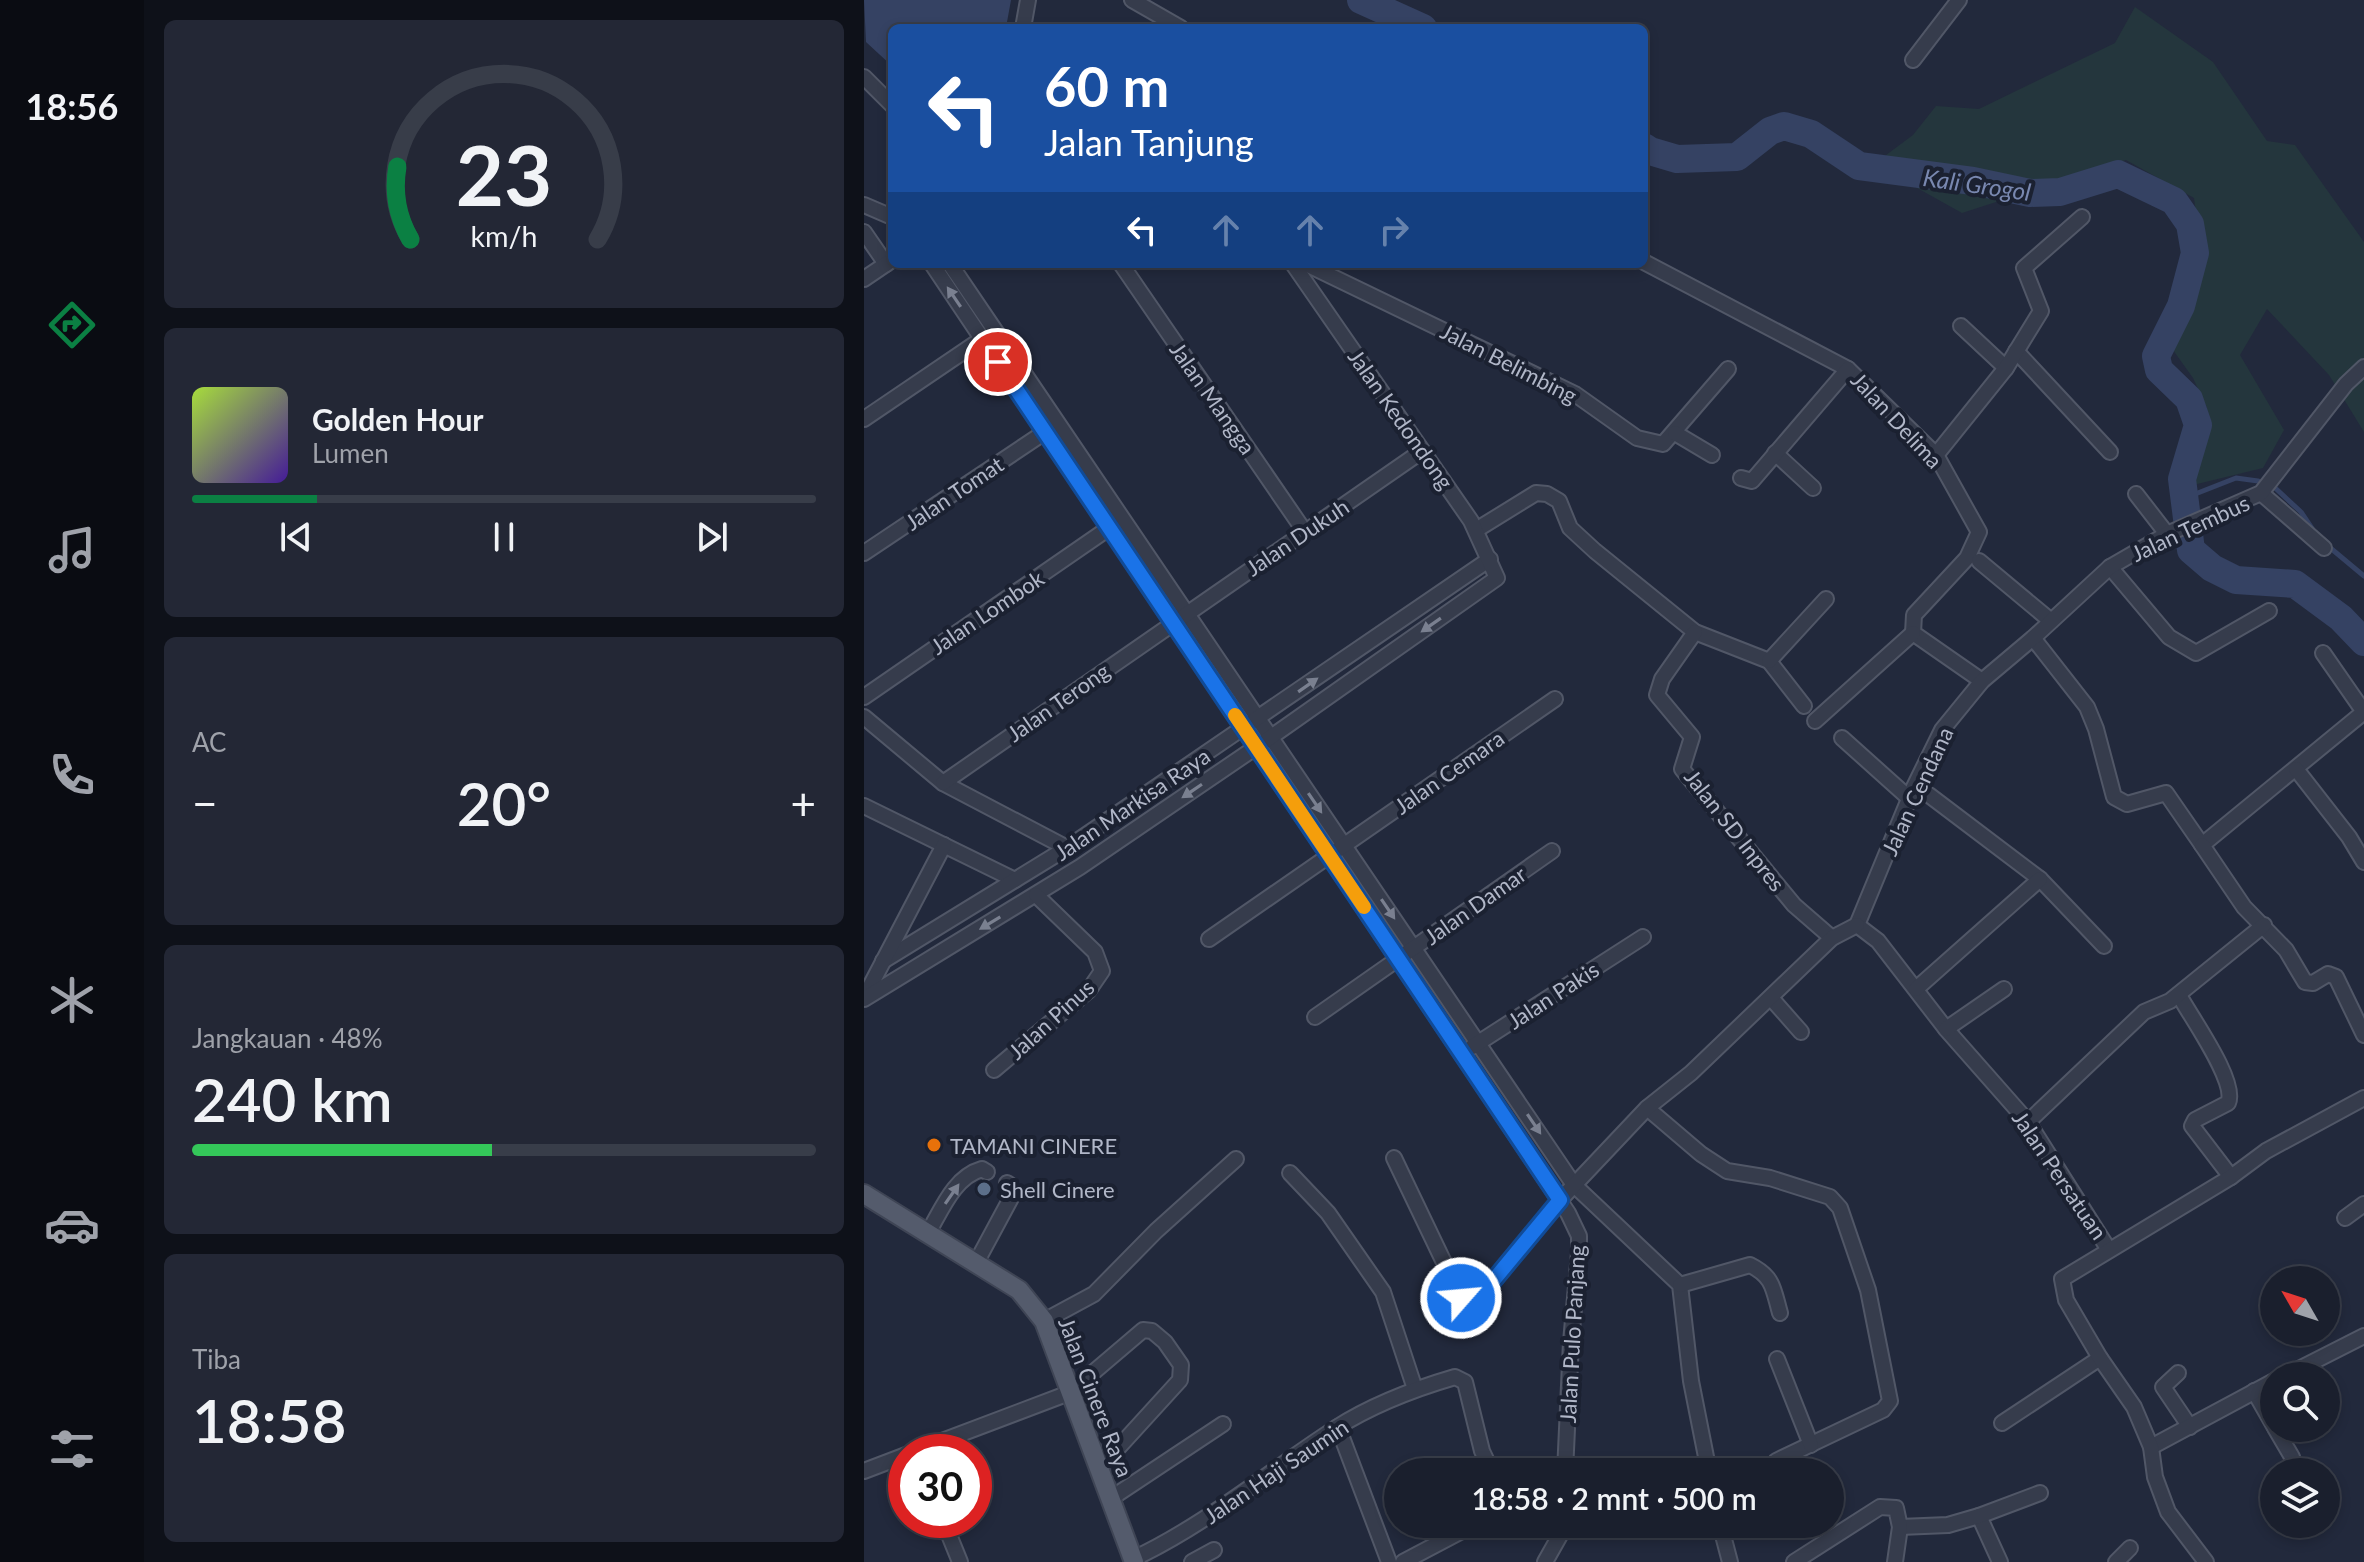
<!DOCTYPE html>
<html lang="id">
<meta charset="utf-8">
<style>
:root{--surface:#1a1f2d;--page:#232735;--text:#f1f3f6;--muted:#9fa2aa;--line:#383d49;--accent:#0b8043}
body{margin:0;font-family:Lato,sans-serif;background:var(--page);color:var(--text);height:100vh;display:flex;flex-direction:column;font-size:30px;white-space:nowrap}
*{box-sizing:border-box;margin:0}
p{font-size:26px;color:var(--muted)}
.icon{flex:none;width:44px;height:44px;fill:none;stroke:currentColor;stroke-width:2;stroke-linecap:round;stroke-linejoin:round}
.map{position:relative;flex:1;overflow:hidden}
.sheet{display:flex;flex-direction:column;gap:20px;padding:20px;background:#0e1119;width:720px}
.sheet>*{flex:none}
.hud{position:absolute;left:24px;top:24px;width:760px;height:244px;border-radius:12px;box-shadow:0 4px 12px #0003,0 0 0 2px var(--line);background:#1a4fa0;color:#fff;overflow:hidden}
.needle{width:52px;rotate:309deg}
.buttons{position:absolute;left:1396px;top:1266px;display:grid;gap:16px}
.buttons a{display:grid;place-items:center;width:80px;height:80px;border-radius:50%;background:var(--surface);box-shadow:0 4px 12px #0003,0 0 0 2px var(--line);font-size:40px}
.speed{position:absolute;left:24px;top:1434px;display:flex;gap:16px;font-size:40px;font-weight:700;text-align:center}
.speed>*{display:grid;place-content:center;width:104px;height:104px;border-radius:50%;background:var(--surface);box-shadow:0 4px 12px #0003,0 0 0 2px var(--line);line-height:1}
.speed .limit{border:12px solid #d22;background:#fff;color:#111}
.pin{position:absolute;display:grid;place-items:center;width:68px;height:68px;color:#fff;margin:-34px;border:4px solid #fff;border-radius:50%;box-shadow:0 2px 8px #0007}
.me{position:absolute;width:88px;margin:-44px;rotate:63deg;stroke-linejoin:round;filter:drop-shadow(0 0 6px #0008)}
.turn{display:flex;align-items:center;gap:28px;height:168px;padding:0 24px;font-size:36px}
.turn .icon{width:104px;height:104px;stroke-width:2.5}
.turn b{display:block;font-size:56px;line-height:68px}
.lanes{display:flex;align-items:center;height:76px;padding:0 24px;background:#0003;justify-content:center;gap:40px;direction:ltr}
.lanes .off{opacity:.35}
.big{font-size:60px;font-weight:600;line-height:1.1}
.sheet .tile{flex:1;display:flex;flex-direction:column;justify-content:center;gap:12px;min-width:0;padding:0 28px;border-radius:12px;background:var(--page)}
.sheet .dial{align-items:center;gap:0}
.dial svg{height:208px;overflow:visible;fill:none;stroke:var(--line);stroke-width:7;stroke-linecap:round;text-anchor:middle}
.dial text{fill:var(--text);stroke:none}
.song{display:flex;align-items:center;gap:24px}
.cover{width:96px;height:96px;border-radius:12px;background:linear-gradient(135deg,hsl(80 70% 55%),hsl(260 70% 35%))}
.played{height:8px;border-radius:4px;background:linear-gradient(90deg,var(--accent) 20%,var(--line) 20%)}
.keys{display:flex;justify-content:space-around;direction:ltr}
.heat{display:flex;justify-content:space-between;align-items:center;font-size:44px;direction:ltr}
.charge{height:12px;border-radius:6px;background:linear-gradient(90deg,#34c759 48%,var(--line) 0)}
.trip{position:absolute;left:520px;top:1458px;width:460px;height:80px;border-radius:40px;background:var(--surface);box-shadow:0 4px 12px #0003,0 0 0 2px var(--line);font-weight:600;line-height:80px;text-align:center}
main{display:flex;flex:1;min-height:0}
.menu{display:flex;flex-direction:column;width:144px;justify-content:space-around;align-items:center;background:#0a0c12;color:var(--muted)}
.menu .icon{width:56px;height:56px}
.menu .selected{color:var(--accent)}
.menu b{font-size:36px;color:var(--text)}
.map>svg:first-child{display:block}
.green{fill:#24363d}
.water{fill:#354263}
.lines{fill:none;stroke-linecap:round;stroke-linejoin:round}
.stream{stroke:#354263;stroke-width:5}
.river{stroke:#354263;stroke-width:28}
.minor-casing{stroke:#515767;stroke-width:18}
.major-casing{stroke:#3f4555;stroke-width:22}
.minor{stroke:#363c4c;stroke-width:14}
.major{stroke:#545b6c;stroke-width:18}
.oneway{fill:#7a8090}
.route-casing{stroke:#114b97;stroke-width:20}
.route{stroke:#1a73e8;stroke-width:14}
.slow{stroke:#f59e0b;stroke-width:14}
.food-dot{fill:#e8710a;stroke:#1b2131;stroke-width:3}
.service-dot{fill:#5c6f8a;stroke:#1b2131;stroke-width:3}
.labels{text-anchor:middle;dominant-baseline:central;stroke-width:8;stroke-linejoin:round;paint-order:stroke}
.street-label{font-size:22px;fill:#b1b7c8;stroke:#1b2131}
.poi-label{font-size:22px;fill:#b1b7c8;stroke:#1b2131;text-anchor:start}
.water-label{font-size:24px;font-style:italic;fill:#7988b0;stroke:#1b2131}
</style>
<main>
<nav class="menu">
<b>18:56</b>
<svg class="icon selected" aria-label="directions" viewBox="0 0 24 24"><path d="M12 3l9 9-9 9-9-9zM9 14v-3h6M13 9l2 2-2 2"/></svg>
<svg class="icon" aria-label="music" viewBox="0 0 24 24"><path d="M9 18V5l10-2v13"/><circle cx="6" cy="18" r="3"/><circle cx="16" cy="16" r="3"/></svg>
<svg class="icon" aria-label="phone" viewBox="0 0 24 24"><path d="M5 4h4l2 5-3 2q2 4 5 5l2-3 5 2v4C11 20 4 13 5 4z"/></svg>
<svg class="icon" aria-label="climate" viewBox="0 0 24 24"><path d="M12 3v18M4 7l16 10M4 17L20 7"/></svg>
<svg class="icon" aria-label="car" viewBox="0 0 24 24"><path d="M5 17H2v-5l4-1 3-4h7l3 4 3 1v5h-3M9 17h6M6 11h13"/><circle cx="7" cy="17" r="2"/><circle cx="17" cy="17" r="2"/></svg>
<svg class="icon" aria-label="filters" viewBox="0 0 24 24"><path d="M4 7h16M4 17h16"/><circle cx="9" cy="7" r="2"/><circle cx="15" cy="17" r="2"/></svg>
</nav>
<section class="sheet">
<div class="tile dial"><svg viewBox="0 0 100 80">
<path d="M14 69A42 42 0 1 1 86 69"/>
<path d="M14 69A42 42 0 0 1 9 41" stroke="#0b8043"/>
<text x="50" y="56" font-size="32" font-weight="700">23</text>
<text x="50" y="72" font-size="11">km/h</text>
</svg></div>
<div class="tile">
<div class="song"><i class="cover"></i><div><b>Golden Hour</b><p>Lumen</p></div></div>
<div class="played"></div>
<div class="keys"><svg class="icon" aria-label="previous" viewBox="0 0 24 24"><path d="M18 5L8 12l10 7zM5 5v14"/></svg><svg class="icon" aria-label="pause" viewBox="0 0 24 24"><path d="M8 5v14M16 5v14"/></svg><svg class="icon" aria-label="next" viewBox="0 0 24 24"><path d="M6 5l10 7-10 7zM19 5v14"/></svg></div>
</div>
<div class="tile"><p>AC</p>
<div class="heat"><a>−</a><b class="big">20°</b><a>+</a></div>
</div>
<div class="tile"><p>Jangkauan · 48%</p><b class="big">240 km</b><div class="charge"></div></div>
<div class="tile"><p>Tiba</p><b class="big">18:58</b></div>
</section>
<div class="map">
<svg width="1500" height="1562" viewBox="0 0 1500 1562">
<rect width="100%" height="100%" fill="#22293c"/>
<path class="green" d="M1271 7 1349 62 1403 141 1431 145 1500 242V432L1465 375 1403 309 1376 355 1420 430 1399 468 1329 485 1343 408 1329 378 1304 343 1336 242 1330 198 1262 160 1098 213 1010 164 1049 135 1072 106 1115 109 1251 43Z"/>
<path class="water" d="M0 0H147L143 22 139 28H28V66L2 42Z"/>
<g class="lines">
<g class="stream">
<path d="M1409 486 1437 512 1451 533"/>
<path d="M1321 498 1372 478 1394 481"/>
<path d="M1464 546 1500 576"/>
</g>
<g class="river">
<path d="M497 0 559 28"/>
<path d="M780 147 786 151 813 159 873 157 906 131 920 126 947 134 995 166 1109 181 1166 193 1196 192 1254 174 1310 201 1326 224 1331 253 1317 306 1292 356 1295 370 1325 399 1334 425 1318 479 1327 550 1348 568 1372 580 1431 584 1477 618 1500 642"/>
</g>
<g class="minor-casing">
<g id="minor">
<path d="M268 0 317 28"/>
<path d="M159 28 164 0"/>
<path d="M1049 60 1095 0"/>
<path d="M0 77 28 105"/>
<path d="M0 205 28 217"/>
<path d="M0 232 22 264"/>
<path d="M780 262 984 369 1072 455 1115 532 1103 558 1050 615 1049 633 1118 681"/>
<path d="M68 264 704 1213 715 1236V1253L707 1342 701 1472"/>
<path d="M86 264 710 1185 816 1285 827 1381 845 1472"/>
<path d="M257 264 441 532"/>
<path d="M442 264 711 394 773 438 799 444 864 369"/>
<path d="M0 279 28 260"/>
<path d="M1097 326 1142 368"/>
<path d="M1152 351 1246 452"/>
<path d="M0 419 118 339"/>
<path d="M811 433 848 455"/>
<path d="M911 453 949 488"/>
<path d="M1072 455 1142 368 1177 311 1160 268 1218 217"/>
<path d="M877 478 888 481 984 369"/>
<path d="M1397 493 1460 548"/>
<path d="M1272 494 1303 534"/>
<path d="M612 530 672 493 683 494 695 501 706 528 731 551 831 632 905 661 940 706"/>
<path d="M0 553 181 432"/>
<path d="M1115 561 1187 621"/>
<path d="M1246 567 1305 637 1332 653 1405 611"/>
<path d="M831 632 798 679 793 695 828 737 818 769 930 905 968 938"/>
<path d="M1169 638 1223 707 1232 729 1250 797 1263 804 1302 793 1338 845 1500 712 1459 653"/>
<path d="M905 661 962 599"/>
<path d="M0 697 245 528"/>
<path d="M0 717 79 783 203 848"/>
<path d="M951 721 1049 633"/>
<path d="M978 738 1046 799"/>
<path d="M1432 769 1485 837 1500 862"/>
<path d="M79 783 558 451"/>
<path d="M1065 795 1176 879 1240 946"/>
<path d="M0 806 151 880"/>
<path d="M1338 845 1380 907 1422 950 1441 982 1449 983 1464 974 1472 977 1500 1035"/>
<path d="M993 925 1050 787 1078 730 1118 681 1169 638 1246 567 1303 534 1397 493 1482 384 1500 367"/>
<path d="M993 925 1014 941 1082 1029 1164 1122 1245 1250"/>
<path d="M345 939 691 699"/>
<path d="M19 961 203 848 626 559"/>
<path d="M1052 989 1176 879"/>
<path d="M1315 995C1326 1016 1374 1082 1364 1103L1331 1120 1328 1126 1367 1177"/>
<path d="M0 998 80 845"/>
<path d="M907 998 937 1032"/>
<path d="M0 999 216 867 407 737 633 578 607 521 429 264"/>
<path d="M451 1017 688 851"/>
<path d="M1082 1029 1140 989"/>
<path d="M608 1047 779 937"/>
<path d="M130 1070 225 990 238 971 231 952 172 895"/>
<path d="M783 1108 837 1154 863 1171 906 1178 966 1197 976 1208 1004 1290 1026 1401 1019 1410 912 1461"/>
<path d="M1164 1122 1280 1012 1306 1001 1400 925"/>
<path d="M530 1158 597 1298 606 1302 614 1299 696 1200 783 1108 827 1073 968 938 993 925"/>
<path d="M426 1173 464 1213 519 1292 551 1389"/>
<path d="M1481 1218 1500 1204"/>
<path d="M64 1233C78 1209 90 1177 118 1169L123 1172"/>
<path d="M112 1263 147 1198 146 1185 143 1183"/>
<path d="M816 1285 886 1265C910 1277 909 1289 916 1313"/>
<path d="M180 1321 230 1294 292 1231 372 1159"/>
<path d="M913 1359 947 1445"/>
<path d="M1314 1373 1299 1387 1326 1427"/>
<path d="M1421 1376 1500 1336"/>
<path d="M1390 1391 1410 1426"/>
<path d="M1138 1423 1236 1358"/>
<path d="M474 1427 525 1562"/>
<path d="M1411 1428 1428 1457"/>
<path d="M1287 1447 1410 1381"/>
<path d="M49 1452 205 1393 279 1330 288 1331 301 1342 317 1365 316 1380 254 1448 233 1464"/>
<path d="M0 1471 42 1455"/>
<path d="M246 1499 359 1424"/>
<path d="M1115 1516 1136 1562"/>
<path d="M79 1520 96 1562"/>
<path d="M856 1524 866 1562"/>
<path d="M1036 1527 1084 1525 1115 1516 1176 1493"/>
<path d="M269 1559C343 1524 404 1472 472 1428 508 1405 550 1389 591 1377L601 1382 618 1451 628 1472"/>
<path d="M328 1562 350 1550"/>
<path d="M539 1562 611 1524"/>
<path d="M681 1562 699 1530V1524"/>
<path d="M930 1562 1016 1507 1032 1508 1036 1527 1031 1562"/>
<path d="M1252 1562 1266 1548"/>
<path d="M1342 1562 1304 1512 1291 1477 1287 1447 1270 1407 1236 1358 1202 1300 1198 1279 1367 1177 1402 1151 1500 1098"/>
</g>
</g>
<g class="major-casing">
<path id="major" d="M0 1194 155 1290 180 1321 270 1562"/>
</g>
<use href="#minor" class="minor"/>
<use href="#major" class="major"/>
</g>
<defs><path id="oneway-solid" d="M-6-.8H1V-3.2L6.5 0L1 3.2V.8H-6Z" transform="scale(2)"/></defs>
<g class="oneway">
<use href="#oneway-solid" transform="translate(90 297) rotate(-124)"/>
<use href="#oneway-solid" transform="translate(567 625) rotate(145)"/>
<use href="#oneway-solid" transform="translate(444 685) rotate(-35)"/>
<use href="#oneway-solid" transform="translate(328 791) rotate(146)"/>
<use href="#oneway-solid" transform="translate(451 803) rotate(56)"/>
<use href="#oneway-solid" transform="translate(524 909) rotate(56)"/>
<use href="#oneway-solid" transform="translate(126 923) rotate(149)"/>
<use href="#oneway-solid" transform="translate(670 1124) rotate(56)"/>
<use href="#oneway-solid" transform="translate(88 1194) rotate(-55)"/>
</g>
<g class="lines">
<g class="route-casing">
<path id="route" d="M134 362 696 1200 614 1299 606 1302 597 1298"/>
</g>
<use href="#route" class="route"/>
<path class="slow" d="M371 715 500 907"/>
</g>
<circle class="food-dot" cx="70" cy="1145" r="8"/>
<circle class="service-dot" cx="120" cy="1189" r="8"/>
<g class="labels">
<g class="street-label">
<text transform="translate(645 363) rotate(27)">Jalan Belimbing</text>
<text transform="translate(349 398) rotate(55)">Jalan Mangga</text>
<text transform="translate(537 419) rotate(55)">Jalan Kedondong</text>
<text transform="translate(1033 420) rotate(47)">Jalan Delima</text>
<text transform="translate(90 493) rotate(-34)">Jalan Tomat</text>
<text transform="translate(1326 528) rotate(-25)">Jalan Tembus</text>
<text transform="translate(433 537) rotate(-34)">Jalan Dukuh</text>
<text transform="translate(123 612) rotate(-34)">Jalan Lombok</text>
<text transform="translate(194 702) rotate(-35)">Jalan Terong</text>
<text transform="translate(585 772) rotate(-35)">Jalan Cemara</text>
<text transform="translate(1053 791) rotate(-65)">Jalan Cendana</text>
<text transform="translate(268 804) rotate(-34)">Jalan Markisa Raya</text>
<text transform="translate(871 830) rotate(52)">Jalan SD Inpres</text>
<text transform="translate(611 905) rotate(-35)">Jalan Damar</text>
<text transform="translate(689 995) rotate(-33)">Jalan Pakis</text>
<text transform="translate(187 1019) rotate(-42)">Jalan Pinus</text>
<text transform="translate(1196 1175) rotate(56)">Jalan Persatuan</text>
<text transform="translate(708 1334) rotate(-87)">Jalan Pulo Panjang</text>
<text transform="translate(232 1397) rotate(69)">Jalan Cinere Raya</text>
<text transform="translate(412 1471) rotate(-34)">Jalan Haji Saumin</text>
</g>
<g class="poi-label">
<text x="86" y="1145">TAMANI CINERE</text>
<text x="136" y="1189">Shell Cinere</text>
</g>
<g class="water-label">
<text transform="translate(1113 184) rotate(8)">Kali Grogol</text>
</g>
</g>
</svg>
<div class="buttons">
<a><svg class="needle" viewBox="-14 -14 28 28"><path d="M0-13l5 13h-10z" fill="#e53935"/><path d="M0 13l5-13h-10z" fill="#9fa2aa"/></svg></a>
<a><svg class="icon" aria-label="search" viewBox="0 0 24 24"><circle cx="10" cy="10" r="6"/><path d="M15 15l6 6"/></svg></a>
<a><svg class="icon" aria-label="layers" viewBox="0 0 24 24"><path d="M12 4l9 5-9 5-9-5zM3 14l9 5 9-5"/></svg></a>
</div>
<div class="speed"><div class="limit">30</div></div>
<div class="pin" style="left:134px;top:362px;background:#d93025"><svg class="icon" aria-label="arrive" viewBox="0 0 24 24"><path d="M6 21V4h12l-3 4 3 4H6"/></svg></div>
<svg class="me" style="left:597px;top:1298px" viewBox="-20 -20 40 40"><circle r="17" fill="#1a73e8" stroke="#fff" stroke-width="3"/><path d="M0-11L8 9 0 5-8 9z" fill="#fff"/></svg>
<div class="trip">18:58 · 2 mnt · 500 m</div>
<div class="hud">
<div class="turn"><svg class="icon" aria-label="left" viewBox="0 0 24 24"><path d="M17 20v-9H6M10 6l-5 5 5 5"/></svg><div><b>60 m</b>Jalan Tanjung</div></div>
<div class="lanes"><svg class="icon" aria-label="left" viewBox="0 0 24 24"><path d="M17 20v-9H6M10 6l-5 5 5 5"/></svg><svg class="icon off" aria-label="ahead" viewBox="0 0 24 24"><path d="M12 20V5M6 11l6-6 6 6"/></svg><svg class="icon off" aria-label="ahead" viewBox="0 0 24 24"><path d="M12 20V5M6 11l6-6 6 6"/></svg><svg class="icon off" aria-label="right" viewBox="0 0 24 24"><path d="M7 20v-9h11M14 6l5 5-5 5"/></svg></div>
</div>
</div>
</main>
